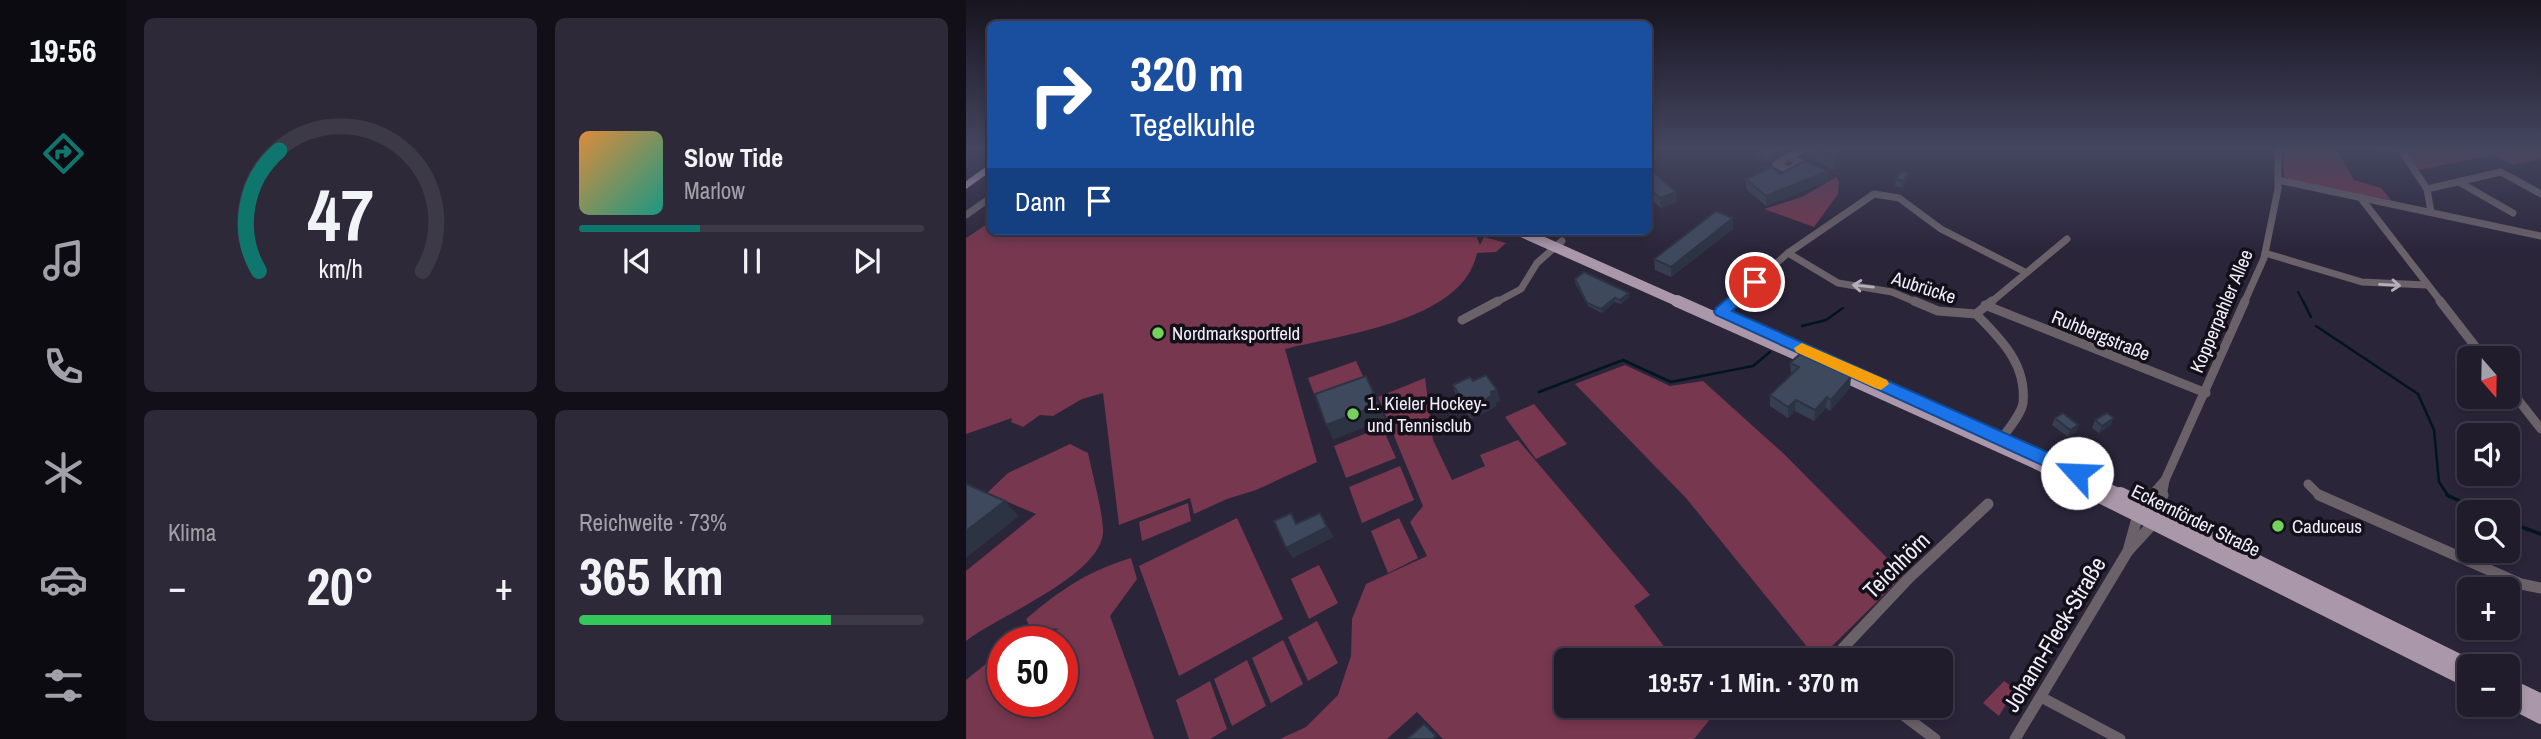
<!DOCTYPE html>
<html lang="de">
<meta charset="utf-8">
<style>
:root{--surface:#201c2c;--page:#2d2938;--text:#f1f3f6;--muted:#a2a1a9;--line:#3d3a48;--accent:#0f766e}
body{margin:0;font-family:"Archivo Narrow",sans-serif;background:var(--page);color:var(--text);height:100vh;display:flex;flex-direction:column;font-size:26px;white-space:nowrap}
*{box-sizing:border-box;margin:0}
p{font-size:23px;color:var(--muted)}
.icon{flex:none;width:38px;height:38px;fill:none;stroke:currentColor;stroke-width:2;stroke-linecap:round;stroke-linejoin:round}
.map{position:relative;flex:1;overflow:hidden}
.side{display:flex;flex-direction:column;gap:18px;padding:18px;background:#120f18;width:840px}
.side>*{flex:none}
.banner{position:absolute;left:21px;top:21px;width:665px;height:214px;border-radius:10px;box-shadow:0 4px 10px #0003,0 0 0 2px var(--line);background:#1a4fa0;color:#fff;overflow:hidden}
.needle{width:46px;rotate:160deg}
.fabs{position:absolute;left:1491px;top:346px;display:grid;gap:14px}
.fabs a{display:grid;place-items:center;width:63px;height:63px;border-radius:10px;background:var(--surface);box-shadow:0 4px 10px #0003,0 0 0 2px var(--line);font-size:35px}
.speed{position:absolute;left:21px;top:626px;display:flex;gap:14px;font-size:35px;font-weight:700;text-align:center}
.speed>*{display:grid;place-content:center;width:91px;height:91px;border-radius:50%;background:var(--surface);box-shadow:0 4px 10px #0003,0 0 0 2px var(--line);line-height:1}
.speed .limit{border:10px solid #d22;background:#fff;color:#111}
.pin{position:absolute;display:grid;place-items:center;width:60px;height:60px;color:#fff;margin:-30px;border:4px solid #fff;border-radius:50%;box-shadow:0 2px 7px #0007}
.me{position:absolute;width:77px;margin:-38px;rotate:295deg;stroke-linejoin:round;filter:drop-shadow(0 0 5px #0008)}
.turn{display:flex;align-items:center;gap:24px;height:147px;padding:0 28px;font-size:32px}
.turn .icon{width:91px;height:91px;stroke-width:2.5}
.turn b{display:block;font-size:49px;line-height:60px}
.then{display:flex;align-items:center;height:66px;padding:0 28px;background:#0003;gap:14px;font-size:26px}
.big{font-size:52px;font-weight:700;line-height:1.1}
.side .card{flex:1;display:flex;flex-direction:column;justify-content:center;gap:10px;min-width:0;padding:0 24px;border-radius:10px;background:var(--page)}
.side .dial{align-items:center;gap:0}
.dial svg{height:182px;overflow:visible;fill:none;stroke:var(--line);stroke-width:7;stroke-linecap:round;text-anchor:middle}
.dial text{fill:var(--text);stroke:none}
.song{display:flex;align-items:center;gap:21px}
.cover{width:84px;height:84px;border-radius:10px;background:linear-gradient(135deg,hsl(30 70% 55%),hsl(170 70% 35%))}
.played{height:7px;border-radius:4px;background:linear-gradient(90deg,var(--accent) 35%,var(--line) 35%)}
.keys{display:flex;justify-content:space-around;direction:ltr}
.heat{display:flex;justify-content:space-between;align-items:center;font-size:38px;direction:ltr}
.charge{height:10px;border-radius:5px;background:linear-gradient(90deg,#34c759 73%,var(--line) 0)}
.side .tiles{flex:1;display:grid;gap:18px;grid-template-columns:repeat(2,1fr)}
.trip{position:absolute;left:588px;top:648px;width:399px;height:70px;border-radius:10px;background:var(--surface);box-shadow:0 4px 10px #0003,0 0 0 2px var(--line);font-weight:700;line-height:70px;text-align:center}
main{display:flex;flex:1;min-height:0}
.dock{display:flex;flex-direction:column;width:126px;justify-content:space-around;align-items:center;background:#0d0b12;color:var(--muted)}
.dock .icon{width:49px;height:49px}
.dock .current{color:var(--accent)}
.dock b{font-size:32px;color:var(--text)}
.map>svg:first-child{display:block}
.green{fill:#77374e}
.lines{fill:none;stroke-linecap:round;stroke-linejoin:round}
.stream-far2{stroke:#001520;stroke-width:2}
.stream-far1{stroke:#001520;stroke-width:2.5}
.stream{stroke:#001520;stroke-width:3.5}
.minor-far2{stroke:#6a6169;stroke-width:7}
.minor-far1{stroke:#6a6169;stroke-width:9}
.minor{stroke:#6a6169;stroke-width:11}
.major-far2{stroke:#aa97a9;stroke-width:10}
.major-far1{stroke:#aa97a9;stroke-width:12}
.major{stroke:#aa97a9;stroke-width:16}
.highway{fill:#c3adc2;fill-rule:evenodd}
.wall{fill:#363f51}
.shaded-wall{fill:#2c3342}
.building{fill:#3f495e;stroke:#2c3342;stroke-width:2}
.oneway{stroke:#b4afba}
.route{fill:#1a73e8;stroke:#114b97;stroke-width:2}
.slow{fill:#f59e0b}
.poi-dot{fill:#74d25c;stroke:#13101a;stroke-width:2.5}
.labels{text-anchor:middle;dominant-baseline:central;stroke-width:7;stroke-linejoin:round;paint-order:stroke}
.street-label{font-size:19px;fill:#f1eefc;stroke:#13101a}
.poi-label{font-size:19px;fill:#f1eefc;stroke:#13101a;text-anchor:start}
.near-street-label{font-size:23px;fill:#f1eefc;stroke:#13101a}
</style>
<main>
<nav class="dock">
<b>19:56</b>
<svg class="icon current" aria-label="directions" viewBox="0 0 24 24"><path d="M12 3l9 9-9 9-9-9zM9 14v-3h6M13 9l2 2-2 2"/></svg>
<svg class="icon" aria-label="music" viewBox="0 0 24 24"><path d="M9 18V5l10-2v13"/><circle cx="6" cy="18" r="3"/><circle cx="16" cy="16" r="3"/></svg>
<svg class="icon" aria-label="phone" viewBox="0 0 24 24"><path d="M5 4h4l2 5-3 2q2 4 5 5l2-3 5 2v4C11 20 4 13 5 4z"/></svg>
<svg class="icon" aria-label="climate" viewBox="0 0 24 24"><path d="M12 3v18M4 7l16 10M4 17L20 7"/></svg>
<svg class="icon" aria-label="car" viewBox="0 0 24 24"><path d="M5 17H2v-5l4-1 3-4h7l3 4 3 1v5h-3M9 17h6M6 11h13"/><circle cx="7" cy="17" r="2"/><circle cx="17" cy="17" r="2"/></svg>
<svg class="icon" aria-label="filters" viewBox="0 0 24 24"><path d="M4 7h16M4 17h16"/><circle cx="9" cy="7" r="2"/><circle cx="15" cy="17" r="2"/></svg>
</nav>
<section class="side">
<div class="tiles">
<div class="card dial"><svg viewBox="0 0 100 80">
<path d="M14 69A42 42 0 1 1 86 69"/>
<path d="M14 69A42 42 0 0 1 23 16" stroke="#0f766e"/>
<text x="50" y="56" font-size="32" font-weight="700">47</text>
<text x="50" y="72" font-size="11">km/h</text>
</svg></div>
<div class="card">
<div class="song"><i class="cover"></i><div><b>Slow Tide</b><p>Marlow</p></div></div>
<div class="played"></div>
<div class="keys"><svg class="icon" aria-label="previous" viewBox="0 0 24 24"><path d="M18 5L8 12l10 7zM5 5v14"/></svg><svg class="icon" aria-label="pause" viewBox="0 0 24 24"><path d="M8 5v14M16 5v14"/></svg><svg class="icon" aria-label="next" viewBox="0 0 24 24"><path d="M6 5l10 7-10 7zM19 5v14"/></svg></div>
</div>
<div class="card"><p>Klima</p>
<div class="heat"><a>−</a><b class="big">20°</b><a>+</a></div>
</div>
<div class="card"><p>Reichweite · 73%</p><b class="big">365 km</b><div class="charge"></div></div>
</div>
</section>
<div class="map">
<svg width="1575" height="739" viewBox="0 0 1575 739">
<rect width="100%" height="100%" fill="#2b253a"/>
<g class="green">
<path d="M1317 147H1369L1388 180 1415 188 1425 200 1327 181 1318 177Z"/>
<path d="M1379 147H1575V159L1547 165 1527 155 1452 170 1440 153Z"/>
<path d="M870 177 873 180 872 194 848 227 798 209 836 197Z"/>
<path d="M24 222V231H508L514 245 518 237 540 243 530 252 511 253C498 321 374 335 319 349L351 462 290 490 261 499 228 514 224 498 153 525 137 393 116 399 87 416 74 415 57 427 45 422 46 418 0 434V238Z"/>
<path d="M390 361 403 389 353 407 342 378Z"/>
<path d="M659 365 704 386 737 381 818 454 938 575 860 652 851 659 720 498 609 384Z"/>
<path d="M459 378 467 440 486 480 519 466 514 455 552 440 684 595 668 606 708 660H600V705H743L749 713 728 739H477L451 712 421 739H314L340 727 372 695 385 656 386 619 400 584 461 556 444 522 457 506 412 397Z"/>
<path d="M568 404 601 444 570 459 539 417Z"/>
<path d="M416 427 430 458 380 478 368 446Z"/>
<path d="M104 444 122 453C126 473 138 516 137 533 134 576 30 617 0 641V571L70 514 21 493 42 473Z"/>
<path d="M434 466 448 500 396 523 383 487Z"/>
<path d="M222 503 225 521 176 541 173 522Z"/>
<path d="M271 518 317 619 213 676 173 566Z"/>
<path d="M433 518 452 558 422 573 405 531Z"/>
<path d="M165 558 171 579 144 616 188 739H0V680L37 650V702H96V642H46L52 637 94 629 64 627 60 619C94 590 122 571 165 558Z"/>
<path d="M353 565 372 603 343 619 325 579Z"/>
<path d="M351 621 372 663 342 681 322 637Z"/>
<path d="M317 640 337 684 305 703 286 658Z"/>
<path d="M281 660 300 706 266 726 248 679Z"/>
<path d="M244 681 261 729 244 739H223L210 700Z"/>
<path d="M1038 681 1049 689 1033 716 1017 703Z"/>
</g>
<g class="lines">
<path class="stream-far2" d="M1332 292 1338 303"/>
<g class="stream-far1">
<path d="M1337 301 1345 317"/>
<path d="M836 326 860 320 877 308"/>
<path d="M1350 326 1452 394 1468 430 1473 482 1483 497"/>
<path d="M573 392 657 360 705 382 787 366 804 352"/>
</g>
<g class="stream">
<path d="M1481 495 1520 513"/>
<path d="M1542 522 1575 534"/>
</g>
<g class="minor-far2">
<path d="M1433 147 1461 189"/>
<path d="M823 157 835 163 822 170 810 164Z"/>
<path d="M823 157 836 150 835 147"/>
<path d="M1312 180 1575 236"/>
<path d="M1493 182 1547 213"/>
<path d="M1394 197 1476 303"/>
<path d="M1465 212 1461 189 1535 172 1575 194"/>
<path d="M0 215 24 198"/>
<path d="M822 253 872 283 926 292 952 303"/>
<path d="M1299 253 1396 282 1460 285"/>
<path d="M529 303 555 289 571 263 596 241"/>
<path d="M766 303 822 253 908 194 933 198 975 229 1059 272"/>
<path d="M1024 303 1101 239"/>
<path d="M1278 303 1298 258 1312 189V147"/>
</g>
<g class="minor-far1">
<path d="M948 301 972 311 1010 314"/>
<path d="M1026 301 1010 314C1034 338 1061 364 1057 403 1055 416 1038 434 1031 445"/>
<path d="M1474 301 1519 359"/>
<path d="M1019 305 1240 393"/>
<path d="M750 317 768 301"/>
<path d="M496 320 532 301"/>
<path d="M1542 387 1575 429"/>
<path d="M1342 484 1355 497"/>
<path d="M1184 497 1199 480"/>
<path d="M1196 497 1199 480 1279 301"/>
</g>
<g class="minor">
<path d="M1353 495 1555 584 1575 588"/>
<path d="M1162 551 1170 522 1186 495"/>
<path d="M880 660 877 648 943 578 1022 504"/>
<path d="M1075 697 1154 739"/>
<path d="M924 705 969 739"/>
<path d="M1049 739 1162 551 1183 528 1197 495"/>
</g>
<path class="major-far2" d="M553 231 715 303"/>
<g class="major-far1">
<path d="M711 301 848 362"/>
<path d="M841 351 885 371"/>
<path d="M871 373 1068 462 1138 497"/>
<path d="M1058 449 1158 497"/>
</g>
<g class="major">
<path d="M1134 495 1503 680"/>
<path d="M1154 495 1503 667"/>
<path d="M1542 686 1575 702"/>
<path d="M1542 699 1575 716"/>
</g>
<path class="highway" d="M24 164V172L0 189V181Z"/>
</g>
<g class="wall">
<path d="M839 147H877L872 150 876 152 875 166 867 170 839 156Z"/>
<path d="M821 148V151L801 164 787 157V153Z"/>
<path d="M682 171 711 202 695 208 682 197Z"/>
<path d="M943 173 942 180 936 188 929 186 930 179Z"/>
<path d="M814 174 862 181 800 206 780 189V179Z"/>
<path d="M767 218V229L705 277 689 270 688 259Z"/>
<path d="M603 231H620L614 236Z"/>
<path d="M609 279 663 297 655 304 649 302 636 313 622 306 609 283Z"/>
<path d="M824 363 884 388 864 411 860 408 848 421 829 411 822 418 804 406V395L825 374Z"/>
<path d="M507 381 531 390 534 401 529 403 530 406 522 411 505 419 490 396 487 385Z"/>
<path d="M1089 418 1110 432 1102 437 1086 425Z"/>
<path d="M1129 420 1145 425 1133 433 1126 428Z"/>
</g>
<g class="shaded-wall">
<path d="M821 148V151L801 164V160Z"/>
<path d="M876 152 875 166 867 170 868 157Z"/>
<path d="M862 171V181L800 206V196Z"/>
<path d="M943 173 942 180 936 188 937 181Z"/>
<path d="M710 192 711 202 695 208 694 198Z"/>
<path d="M767 218V229L705 277V267Z"/>
<path d="M613 231H620L614 236Z"/>
<path d="M663 293V297L655 304 654 300Z"/>
<path d="M649 298V302L636 313 635 309Z"/>
<path d="M885 377 884 388 864 411 865 400Z"/>
<path d="M531 390 534 401 529 403 530 406 522 411 505 419 501 407Z"/>
<path d="M861 397 860 408 848 421 849 410Z"/>
<path d="M830 400 829 411 822 418V407Z"/>
<path d="M413 405 419 419 367 440 360 425Z"/>
<path d="M1148 418 1145 425 1133 433 1136 426Z"/>
<path d="M1112 425 1110 432 1102 437 1104 430Z"/>
<path d="M39 501 53 516 0 558V531Z"/>
<path d="M354 513 368 537 327 558 320 548Z"/>
</g>
<g class="building">
<path d="M799 147H820L821 148 801 160 787 153Z"/>
<path d="M848 147H865L876 152 868 157Z"/>
<path d="M839 161 862 171 800 196 780 179 806 167 814 174Z"/>
<path d="M685 170 710 192 694 198 682 188V171Z"/>
<path d="M936 171 943 173 937 181 930 179Z"/>
<path d="M750 211 767 218 705 267 688 259Z"/>
<path d="M618 272 663 293 654 300 649 298 635 309 621 303 609 279Z"/>
<path d="M834 354 885 377 865 400 861 397 849 410 830 400 822 407 804 395 833 367 824 363Z"/>
<path d="M520 375 531 390 525 392 526 395 519 400 501 407 487 385 504 377 507 381Z"/>
<path d="M400 376 413 405 360 425 349 394Z"/>
<path d="M1097 413 1112 425 1104 430 1089 418Z"/>
<path d="M1141 413 1148 418 1136 426 1129 420Z"/>
<path d="M0 484 39 501 0 531Z"/>
<path d="M325 513 330 524 354 513 361 527 320 548 308 521Z"/>
<path d="M458 724 470 736 467 739H441Z"/>
</g>
<defs><path id="oneway-shaft" d="M-6 0H5M1.5-3L5.5 0L1.5 3" fill="none" stroke-width="1.6" stroke-linecap="round" stroke-linejoin="round" transform="scale(1.75)"/></defs>
<g class="oneway">
<use href="#oneway-shaft" transform="translate(1424 285) rotate(3)"/>
<use href="#oneway-shaft" transform="translate(897 286) rotate(-174)"/>
</g>
<linearGradient id="sky" x2="0" y2="1"><stop stop-color="#181420"/><stop offset="0.59" stop-color="#444660"/><stop offset="1" stop-color="#444660" stop-opacity="0"/></linearGradient>
<rect width="1575" height="251" fill="url(#sky)"/>
<path class="route" d="M789 278 794 279V285L766 311 1117 468 1120 473 1117 478H1104L750 315 748 312 750 308 784 279Z"/>
<path class="slow" d="M836 343 921 380 923 384 915 390 909 388 830 352 828 348Z"/>
<g class="poi-dot">
<circle cx="192" cy="333" r="7"/>
<circle cx="387" cy="414" r="7"/>
<circle cx="1312" cy="526" r="7"/>
</g>
<g class="labels">
<g class="street-label">
<text transform="translate(958 287) rotate(18)">Aubrücke</text>
<text transform="translate(1255 311) rotate(-67)">Kopperpahler Allee</text>
<text transform="translate(1135 335) rotate(22)">Ruhbergstraße</text>
<text transform="translate(1230 520) rotate(26)">Eckernförder Straße</text>
</g>
<g class="poi-label">
<text x="206" y="333">Nordmarksportfeld</text>
<text x="401" y="403">1. Kieler Hockey-<tspan x="401" dy="22">und Tennisclub</tspan></text>
<text x="1326" y="526">Caduceus</text>
</g>
<g class="near-street-label">
<text transform="translate(930 565) rotate(-45)">Teichhörn</text>
<text transform="translate(1088 634) rotate(-59)">Johann-Fleck-Straße</text>
</g>
</g>
</svg>
<div class="fabs">
<a><svg class="needle" viewBox="-14 -14 28 28"><path d="M0-13l5 13h-10z" fill="#e53935"/><path d="M0 13l5-13h-10z" fill="#a2a1a9"/></svg></a>
<a><svg class="icon" aria-label="sound" viewBox="0 0 24 24"><path d="M4 9h4l5-4v14l-5-4H4zM17 9q2 3 0 6"/></svg></a>
<a><svg class="icon" aria-label="search" viewBox="0 0 24 24"><circle cx="10" cy="10" r="6"/><path d="M15 15l6 6"/></svg></a>
<a>+</a>
<a>−</a>
</div>
<div class="speed"><div class="limit">50</div></div>
<div class="pin" style="left:789px;top:282px;background:#d93025"><svg class="icon" aria-label="arrive" viewBox="0 0 24 24"><path d="M6 21V4h12l-3 4 3 4H6"/></svg></div>
<svg class="me" style="left:1111px;top:473px" viewBox="-20 -20 40 40"><circle r="19" fill="#fff"/><path d="M0-13L10 11 0 6-10 11z" fill="#1a73e8"/></svg>
<div class="trip">19:57 · 1 Min. · 370 m</div>
<div class="banner">
<div class="turn"><svg class="icon" aria-label="right" viewBox="0 0 24 24"><path d="M7 20v-9h11M14 6l5 5-5 5"/></svg><div><b>320 m</b>Tegelkuhle</div></div>
<div class="then">Dann<svg class="icon" aria-label="arrive" viewBox="0 0 24 24"><path d="M6 21V4h12l-3 4 3 4H6"/></svg></div>
</div>
</div>
</main>
